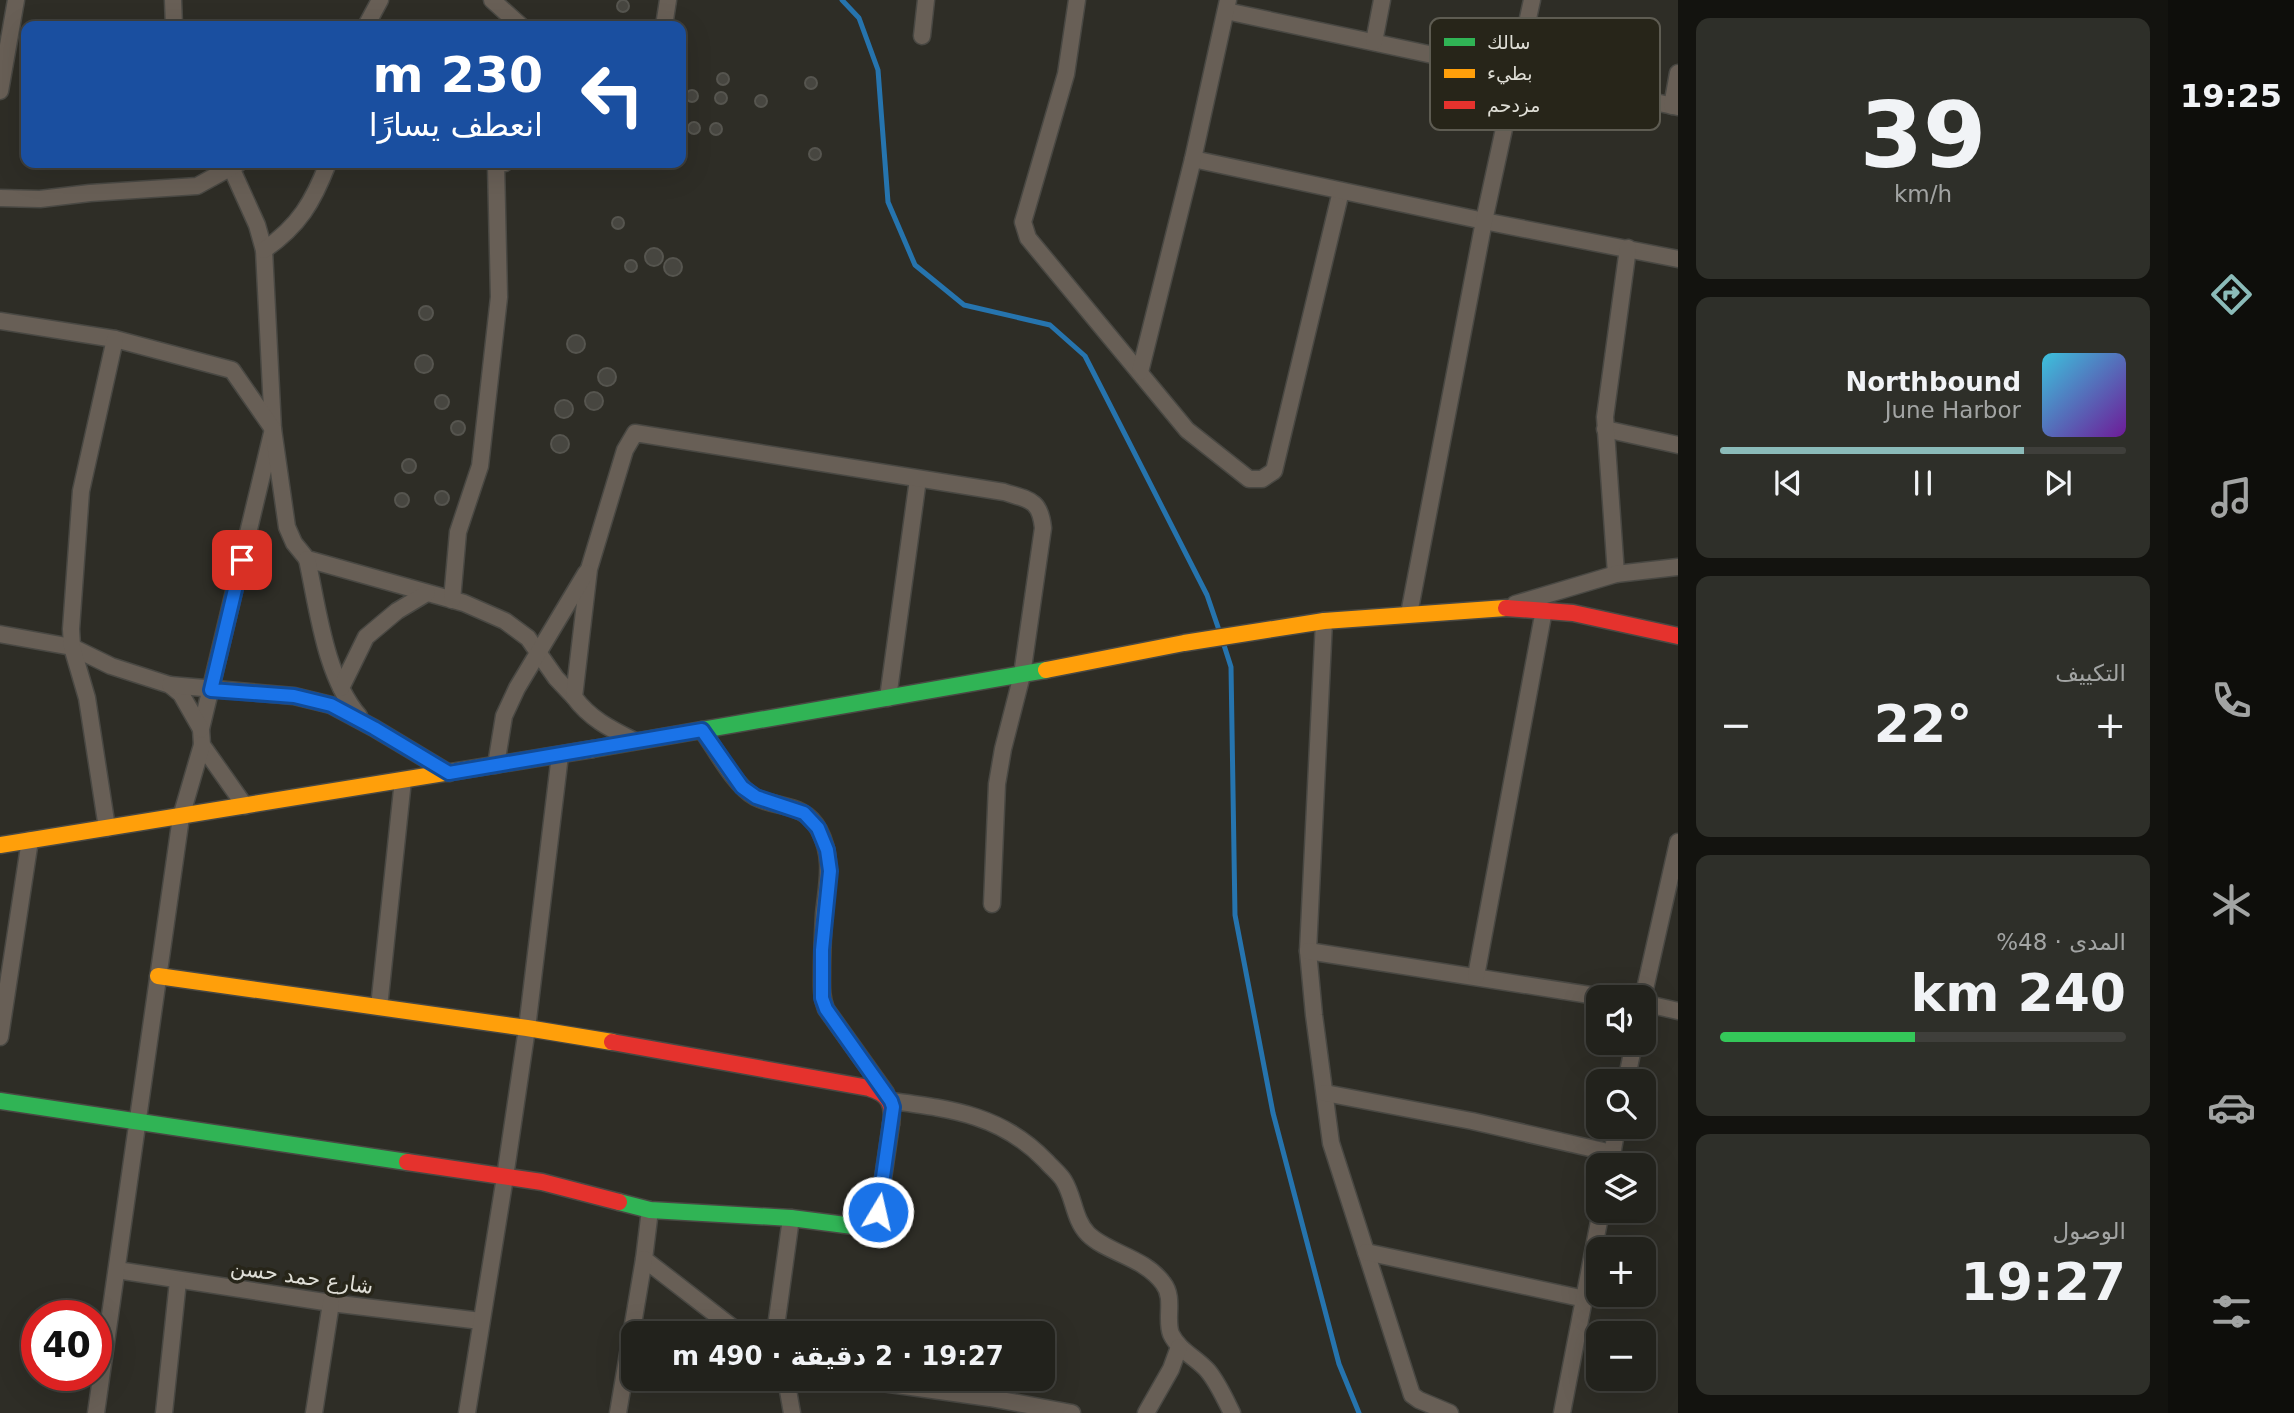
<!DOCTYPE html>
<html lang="ar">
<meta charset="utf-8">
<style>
:root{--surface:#22221c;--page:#2e2f29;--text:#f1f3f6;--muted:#a2a4a3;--line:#3f3f3b;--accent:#8bbbb9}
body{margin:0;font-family:"DejaVu Sans",Cairo,sans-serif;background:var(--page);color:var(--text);direction:rtl;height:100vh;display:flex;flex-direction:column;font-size:26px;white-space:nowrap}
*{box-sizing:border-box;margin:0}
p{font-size:23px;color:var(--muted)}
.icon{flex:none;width:38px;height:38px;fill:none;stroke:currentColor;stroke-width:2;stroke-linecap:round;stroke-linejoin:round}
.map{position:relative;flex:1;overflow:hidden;direction:ltr}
.side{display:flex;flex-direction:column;gap:18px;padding:18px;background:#13130f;width:490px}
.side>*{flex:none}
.hud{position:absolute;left:21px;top:21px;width:665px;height:147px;border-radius:14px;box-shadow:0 7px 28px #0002,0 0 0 2px var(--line);direction:rtl;background:#1a4fa0;color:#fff;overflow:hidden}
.fabs{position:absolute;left:1586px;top:985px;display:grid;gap:14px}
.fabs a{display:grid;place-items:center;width:70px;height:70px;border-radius:14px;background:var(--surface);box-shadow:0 7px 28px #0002,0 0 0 2px var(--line);font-size:35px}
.speed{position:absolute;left:21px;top:1300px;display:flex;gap:14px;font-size:35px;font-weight:700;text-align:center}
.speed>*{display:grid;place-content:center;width:91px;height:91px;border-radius:50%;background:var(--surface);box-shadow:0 7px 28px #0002,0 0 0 2px var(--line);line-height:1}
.speed .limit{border:10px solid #d22;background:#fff;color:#111}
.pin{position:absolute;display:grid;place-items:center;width:60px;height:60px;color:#fff;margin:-30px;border-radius:14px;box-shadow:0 4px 10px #0006}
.me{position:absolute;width:77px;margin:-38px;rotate:9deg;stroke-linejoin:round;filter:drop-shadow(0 0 5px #0008)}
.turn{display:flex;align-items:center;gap:24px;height:147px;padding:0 28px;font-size:32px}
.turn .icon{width:91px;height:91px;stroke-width:2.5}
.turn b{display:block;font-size:49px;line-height:60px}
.big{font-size:52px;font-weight:700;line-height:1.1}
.side .tile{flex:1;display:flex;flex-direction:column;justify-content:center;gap:10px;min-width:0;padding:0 24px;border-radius:14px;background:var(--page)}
.side .dial{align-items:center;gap:0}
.dial b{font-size:91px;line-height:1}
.song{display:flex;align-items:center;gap:21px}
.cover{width:84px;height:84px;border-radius:10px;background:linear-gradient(135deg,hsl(190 70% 55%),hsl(280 70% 35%))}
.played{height:7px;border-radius:4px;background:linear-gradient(90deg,var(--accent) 75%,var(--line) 75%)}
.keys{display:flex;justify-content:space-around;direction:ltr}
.heat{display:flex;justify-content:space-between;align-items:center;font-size:38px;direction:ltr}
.charge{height:10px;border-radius:5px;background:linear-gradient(90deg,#34c759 48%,var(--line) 0)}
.trip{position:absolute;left:621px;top:1321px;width:434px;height:70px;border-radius:14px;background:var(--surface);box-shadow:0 7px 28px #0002,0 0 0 2px var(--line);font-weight:700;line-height:70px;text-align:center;direction:rtl}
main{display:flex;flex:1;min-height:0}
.dock{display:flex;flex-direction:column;width:126px;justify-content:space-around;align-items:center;background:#0e0e0b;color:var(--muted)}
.dock .icon{width:49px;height:49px}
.dock .selected{color:var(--accent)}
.dock b{font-size:32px;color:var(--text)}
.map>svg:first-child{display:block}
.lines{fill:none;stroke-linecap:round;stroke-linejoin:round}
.stream{stroke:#2674ae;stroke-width:5}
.building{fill:#474640;stroke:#56554f;stroke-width:2}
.street-casing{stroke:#494843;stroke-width:19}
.fast-casing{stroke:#494843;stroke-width:19}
.slow-casing{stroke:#494843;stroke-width:19}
.jam-casing{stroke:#494843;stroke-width:19}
.street{stroke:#685f56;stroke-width:16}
.fast{stroke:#30b455;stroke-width:16}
.slow{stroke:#ff9f0a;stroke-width:16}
.jam{stroke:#e5322d;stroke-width:16}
.route-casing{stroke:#114b97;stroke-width:18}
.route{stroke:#1a73e8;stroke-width:12}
.labels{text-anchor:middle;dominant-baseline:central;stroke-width:7;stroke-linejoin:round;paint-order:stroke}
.street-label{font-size:21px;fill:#dfded6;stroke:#272519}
.key{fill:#272519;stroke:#5e5c52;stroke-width:2}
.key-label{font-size:19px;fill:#dfded6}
</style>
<main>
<nav class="dock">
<b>19:25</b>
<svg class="icon selected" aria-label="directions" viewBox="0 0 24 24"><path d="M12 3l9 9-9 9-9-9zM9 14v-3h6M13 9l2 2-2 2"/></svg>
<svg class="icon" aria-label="music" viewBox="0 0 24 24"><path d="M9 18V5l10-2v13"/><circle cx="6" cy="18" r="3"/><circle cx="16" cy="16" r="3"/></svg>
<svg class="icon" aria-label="phone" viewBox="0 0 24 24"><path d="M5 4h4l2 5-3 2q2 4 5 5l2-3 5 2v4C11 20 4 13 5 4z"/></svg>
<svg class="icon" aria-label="climate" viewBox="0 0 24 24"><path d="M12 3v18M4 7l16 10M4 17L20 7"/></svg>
<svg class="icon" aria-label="car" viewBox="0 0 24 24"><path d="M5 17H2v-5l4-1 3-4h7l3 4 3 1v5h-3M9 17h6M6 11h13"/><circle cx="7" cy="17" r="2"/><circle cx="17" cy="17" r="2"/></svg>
<svg class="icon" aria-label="filters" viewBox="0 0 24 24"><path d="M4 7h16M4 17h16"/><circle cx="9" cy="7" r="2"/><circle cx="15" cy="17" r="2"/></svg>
</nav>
<section class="side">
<div class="tile dial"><b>39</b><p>km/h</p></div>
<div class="tile">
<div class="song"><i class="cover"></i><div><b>Northbound</b><p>June Harbor</p></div></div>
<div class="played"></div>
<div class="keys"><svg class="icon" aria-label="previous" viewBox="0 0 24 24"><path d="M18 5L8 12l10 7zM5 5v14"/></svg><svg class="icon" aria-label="pause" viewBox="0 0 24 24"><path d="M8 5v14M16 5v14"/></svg><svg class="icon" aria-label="next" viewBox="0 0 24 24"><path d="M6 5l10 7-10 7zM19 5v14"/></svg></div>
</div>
<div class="tile"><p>التكييف</p>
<div class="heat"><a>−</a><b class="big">22°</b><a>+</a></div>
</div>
<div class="tile"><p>المدى · 48%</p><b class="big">240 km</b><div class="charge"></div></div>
<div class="tile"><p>الوصول</p><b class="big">19:27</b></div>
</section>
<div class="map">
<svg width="1678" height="1413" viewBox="0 0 1678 1413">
<rect width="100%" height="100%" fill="#2e2d26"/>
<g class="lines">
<g class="stream">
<path d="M842 0 859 18 878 70 888 202 915 265 964 305 1050 325 1085 356 1207 595 1220 633"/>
<path d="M1223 642 1231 667 1235 915 1273 1113 1339 1364 1359 1413"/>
</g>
</g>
<g class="building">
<circle cx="623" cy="6" r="6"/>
<circle cx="723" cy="79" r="6"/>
<circle cx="811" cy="83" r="6"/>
<circle cx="692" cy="96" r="6"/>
<circle cx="721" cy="98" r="6"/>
<circle cx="761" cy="101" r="6"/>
<circle cx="694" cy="128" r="6"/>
<circle cx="716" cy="129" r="6"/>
<circle cx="815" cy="154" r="6"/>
<circle cx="618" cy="223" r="6"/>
<circle cx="654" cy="257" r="9"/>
<circle cx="673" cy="267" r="9"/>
<circle cx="631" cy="266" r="6"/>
<circle cx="426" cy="313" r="7"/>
<circle cx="576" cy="344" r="9"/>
<circle cx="424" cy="364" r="9"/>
<circle cx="607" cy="377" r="9"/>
<circle cx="594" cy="401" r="9"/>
<circle cx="442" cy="402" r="7"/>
<circle cx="564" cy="409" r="9"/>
<circle cx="458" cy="428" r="7"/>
<circle cx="560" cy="444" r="9"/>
<circle cx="409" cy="466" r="7"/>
<circle cx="442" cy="498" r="7"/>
<circle cx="402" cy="500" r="7"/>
</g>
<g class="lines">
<g class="street-casing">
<g id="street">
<path d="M173 0 174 26"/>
<path d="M492 0 521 26"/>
<path d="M1077 0 1066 74 1023 222 1028 238 1187 430 1249 479H1262L1274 471 1341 191"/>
<path d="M1226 11 1678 107"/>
<path d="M366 26 380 0"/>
<path d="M664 26 668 0"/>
<path d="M922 36 926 0"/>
<path d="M1374 42 1382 0"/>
<path d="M0 91 16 0"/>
<path d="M1672 106 1678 73"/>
<path d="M1193 159 1484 221 1678 259"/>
<path d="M229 163 257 225 264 250 273 429 201 729 202 745 245 806"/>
<path d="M0 198 40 199 90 193 197 186 239 163"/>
<path d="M264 250C299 226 313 202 328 163"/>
<path d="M0 321 115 339 232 370 273 429 287 527 294 543 307 559 464 603 505 621 528 638 556 678 574 697"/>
<path d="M1140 372 1193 159 1228 0"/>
<path d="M1605 429 1678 445"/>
<path d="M307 559C318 609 325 676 359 716"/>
<path d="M1616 574 1605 417 1628 248"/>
<path d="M452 600 458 532 480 466 499 297 496 165 505 163"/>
<path d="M1515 604 1616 574 1678 567"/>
<path d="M1409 614 1484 221 1532 0"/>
<path d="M1324 621 1308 951 1314 1015 1331 1143 1412 1395 1419 1400 1450 1413"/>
<path d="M0 634 72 647 111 666 170 685 181 694 201 729"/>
<path d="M170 685 294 696 331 705 374 728 449 773"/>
<path d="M341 688 366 637 397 611 427 593"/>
<path d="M888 698 918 479"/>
<path d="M702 730C716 750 735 786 755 797 778 809 804 802 819 830 834 858 827 884 824 914 823 933 822 953 822 972 822 986 821 996 826 1009L886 1093"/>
<path d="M635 741C611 729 590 719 574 697L589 569 625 450 635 433 1004 492C1029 500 1040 499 1043 528L1022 675 1003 749 997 784 992 904"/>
<path d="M496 765 504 716 517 688 586 573"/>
<path d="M107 828 87 698 72 647 71 629 81 491 115 339"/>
<path d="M1308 951 1609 998"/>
<path d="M1476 976 1544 610"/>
<path d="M1643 998 1678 842"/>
<path d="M1643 1003 1678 1011"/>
<path d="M379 1007 403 780"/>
<path d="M0 1037 30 840"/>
<path d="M1626 1082 1634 1043"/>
<path d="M1325 1093 1472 1121 1612 1153"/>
<path d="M892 1101C952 1109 1002 1115 1046 1161 1052 1168 1060 1174 1064 1181 1074 1197 1074 1220 1088 1234 1107 1253 1144 1257 1163 1283 1175 1298 1165 1318 1171 1334 1179 1351 1197 1358 1208 1371 1218 1383 1225 1399 1232 1413"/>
<path d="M1610 1166 1617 1127"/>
<path d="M650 1210 644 1259 741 1334"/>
<path d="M1366 1252 1585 1299"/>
<path d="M117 1270 331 1303 481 1321"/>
<path d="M775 1334 791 1218"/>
<path d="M786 1379 792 1413"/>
<path d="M854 1379 990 1398 1072 1413"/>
<path d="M96 1413 181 817 202 745"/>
<path d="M164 1413 178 1281"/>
<path d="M314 1413 331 1303"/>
<path d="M467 1413 505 1177 527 1028 560 755"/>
<path d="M618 1413 644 1259"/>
<path d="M1146 1413 1171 1369 1179 1347"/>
<path d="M1562 1413 1601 1211"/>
</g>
</g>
<g class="fast-casing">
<g id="fast">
<path d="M593 749 1046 670"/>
<path d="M0 1101 407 1162"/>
<path d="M619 1202 650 1210 791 1218 861 1227 871 1226 877 1219 891 1124"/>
</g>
</g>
<g class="slow-casing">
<g id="slow">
<path d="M1046 670 1184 643 1324 621 1506 608"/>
<path d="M0 845 593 749"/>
<path d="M158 976 527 1028 612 1042"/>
</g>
</g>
<g class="jam-casing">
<g id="jam">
<path d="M1506 608 1573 613 1678 636"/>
<path d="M612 1042 869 1088C889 1094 894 1104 891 1124"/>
<path d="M407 1162 542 1182 619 1202"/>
</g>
</g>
<use href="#street" class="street"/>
<use href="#fast" class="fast"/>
<use href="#slow" class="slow"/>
<use href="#jam" class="jam"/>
</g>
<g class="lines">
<g class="route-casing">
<path id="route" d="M242 560 211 690 294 696 331 705 374 728 449 773 702 730 742 787 756 797 804 813 818 828 827 850 830 871 822 950V998L826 1009 891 1101 893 1107 878 1212"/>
</g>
<use href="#route" class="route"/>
</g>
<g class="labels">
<g class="street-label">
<text transform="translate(302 1277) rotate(8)">شارع حمد حسن</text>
</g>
</g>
<rect x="1430" y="18" width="230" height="112" rx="10" class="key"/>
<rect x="1444" y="38" width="31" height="8" fill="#30b455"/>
<rect x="1444" y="69" width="31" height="9" fill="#ff9f0a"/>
<rect x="1444" y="101" width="31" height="8" fill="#e5322d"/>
<g class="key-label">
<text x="1487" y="49">سالك</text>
<text x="1487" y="80">بطيء</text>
<text x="1487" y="112">مزدحم</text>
</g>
</svg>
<div class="fabs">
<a><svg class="icon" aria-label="sound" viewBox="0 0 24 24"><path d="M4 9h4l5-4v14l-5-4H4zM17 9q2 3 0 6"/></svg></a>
<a><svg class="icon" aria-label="search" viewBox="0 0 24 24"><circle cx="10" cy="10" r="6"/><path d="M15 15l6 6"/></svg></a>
<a><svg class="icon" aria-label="layers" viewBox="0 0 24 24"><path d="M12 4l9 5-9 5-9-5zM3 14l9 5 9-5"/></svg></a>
<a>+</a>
<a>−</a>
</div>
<div class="speed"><div class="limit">40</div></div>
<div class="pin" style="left:242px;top:560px;background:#d93025"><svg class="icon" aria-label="arrive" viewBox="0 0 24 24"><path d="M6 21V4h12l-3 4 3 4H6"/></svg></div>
<svg class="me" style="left:878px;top:1212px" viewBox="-20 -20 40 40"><circle r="17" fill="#1a73e8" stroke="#fff" stroke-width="3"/><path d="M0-11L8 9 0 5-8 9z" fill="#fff"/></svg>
<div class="trip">19:27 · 2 دقيقة · 490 m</div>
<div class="hud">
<div class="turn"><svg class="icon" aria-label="left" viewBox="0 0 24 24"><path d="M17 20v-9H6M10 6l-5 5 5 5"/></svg><div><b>230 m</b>انعطف يسارًا</div></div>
</div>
</div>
</main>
